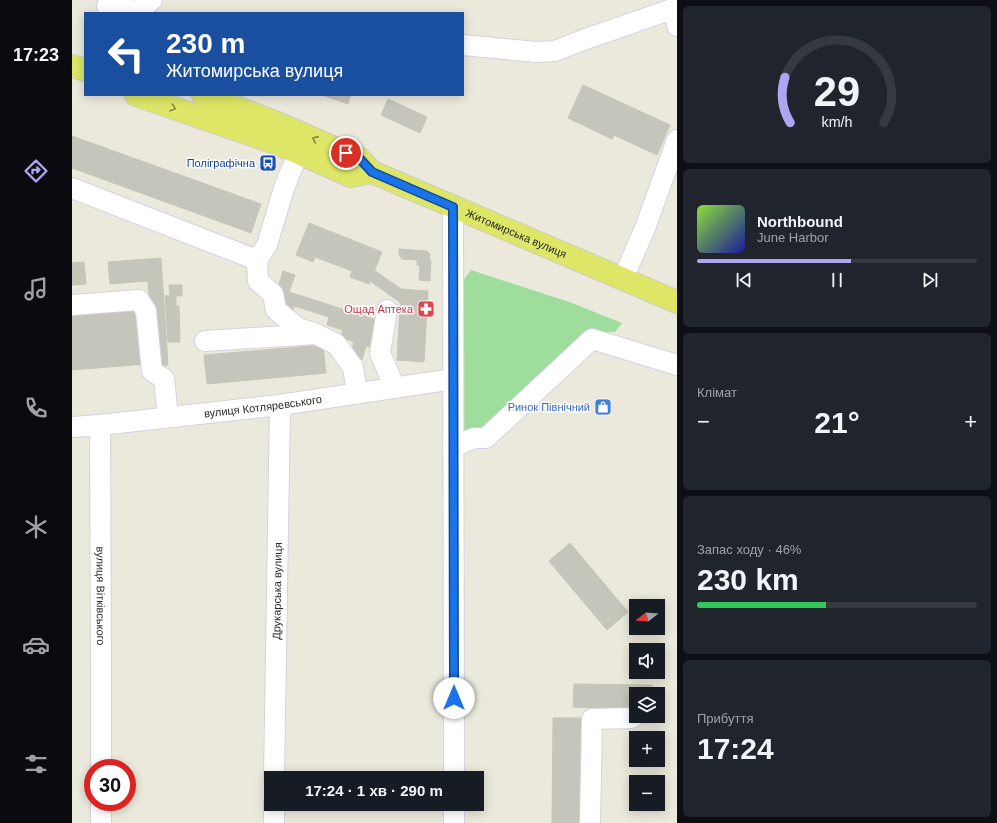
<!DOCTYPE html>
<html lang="uk">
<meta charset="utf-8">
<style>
:root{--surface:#171b24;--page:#20242c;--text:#f1f3f6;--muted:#9ea1a6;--line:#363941;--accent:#aea6f2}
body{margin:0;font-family:Arial,sans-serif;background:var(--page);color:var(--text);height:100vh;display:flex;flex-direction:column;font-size:15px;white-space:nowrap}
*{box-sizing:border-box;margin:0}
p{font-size:13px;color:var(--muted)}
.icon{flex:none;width:22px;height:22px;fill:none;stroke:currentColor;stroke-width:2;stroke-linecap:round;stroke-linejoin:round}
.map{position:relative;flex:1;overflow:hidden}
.sheet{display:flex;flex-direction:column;gap:6px;padding:6px;background:#0d0f14;width:320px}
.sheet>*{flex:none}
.guide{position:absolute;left:12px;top:12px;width:380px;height:84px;border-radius:0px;box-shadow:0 2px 10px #0003;background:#1a4fa0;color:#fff;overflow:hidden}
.needle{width:26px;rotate:253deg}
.tools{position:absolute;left:557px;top:599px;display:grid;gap:8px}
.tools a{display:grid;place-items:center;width:36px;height:36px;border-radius:0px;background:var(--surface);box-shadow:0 2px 10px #0003;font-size:20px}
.speed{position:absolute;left:12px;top:759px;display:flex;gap:8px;font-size:20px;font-weight:700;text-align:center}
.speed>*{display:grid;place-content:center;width:52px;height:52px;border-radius:50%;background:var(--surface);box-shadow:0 2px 10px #0003;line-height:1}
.speed .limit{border:6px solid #d22;background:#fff;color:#111}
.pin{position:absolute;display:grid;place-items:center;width:34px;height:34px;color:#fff;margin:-17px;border:2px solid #fff;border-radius:50%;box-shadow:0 1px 4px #0007}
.me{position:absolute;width:44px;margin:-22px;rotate:0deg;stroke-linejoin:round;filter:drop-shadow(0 0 3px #0008)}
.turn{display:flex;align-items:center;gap:14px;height:84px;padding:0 16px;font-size:18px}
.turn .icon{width:52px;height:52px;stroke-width:2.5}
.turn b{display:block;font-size:28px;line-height:34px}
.big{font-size:30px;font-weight:600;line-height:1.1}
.sheet .widget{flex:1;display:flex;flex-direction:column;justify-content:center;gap:6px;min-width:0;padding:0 14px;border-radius:6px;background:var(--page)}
.sheet .dial{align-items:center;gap:0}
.dial svg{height:104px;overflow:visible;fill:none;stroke:var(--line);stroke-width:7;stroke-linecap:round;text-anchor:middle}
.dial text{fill:var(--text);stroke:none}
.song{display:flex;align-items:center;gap:12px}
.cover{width:48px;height:48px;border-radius:6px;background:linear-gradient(135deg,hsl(90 70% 55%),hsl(240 70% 35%))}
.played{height:4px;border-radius:2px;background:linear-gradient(90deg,var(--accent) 55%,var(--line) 55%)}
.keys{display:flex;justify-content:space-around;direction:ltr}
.heat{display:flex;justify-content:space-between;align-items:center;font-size:22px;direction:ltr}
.charge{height:6px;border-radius:3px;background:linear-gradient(90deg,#34c759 46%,var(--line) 0)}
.trip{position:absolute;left:192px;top:771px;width:220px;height:40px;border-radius:0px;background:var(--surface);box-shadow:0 2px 10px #0003;font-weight:600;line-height:40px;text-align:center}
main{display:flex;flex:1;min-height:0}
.dock{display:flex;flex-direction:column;width:72px;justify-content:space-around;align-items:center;background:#090b0e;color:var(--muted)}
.dock .icon{width:28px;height:28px}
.dock .active{color:var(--accent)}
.dock b{font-size:18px;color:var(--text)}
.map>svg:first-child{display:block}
.green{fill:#9fdd9d}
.building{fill:#c6c5bc;stroke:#c6c5b6}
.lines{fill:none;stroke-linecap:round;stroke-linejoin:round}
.minor-casing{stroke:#d4d2e1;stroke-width:22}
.major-casing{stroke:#ccc;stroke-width:24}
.minor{stroke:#fff;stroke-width:20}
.major{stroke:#dde666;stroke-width:22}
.oneway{stroke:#848848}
.route-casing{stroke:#114b97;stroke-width:10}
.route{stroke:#1a73e8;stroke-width:7}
.labels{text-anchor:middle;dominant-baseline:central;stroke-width:3;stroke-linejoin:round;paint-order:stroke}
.transit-label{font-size:11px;fill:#164399;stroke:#fff;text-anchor:end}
.street-label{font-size:11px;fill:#2a2a2a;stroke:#fff}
.health-label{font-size:11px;fill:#be3a42;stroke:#fff;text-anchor:end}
.shop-label{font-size:11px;fill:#366cbe;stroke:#fff;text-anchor:end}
</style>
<main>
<nav class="dock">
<b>17:23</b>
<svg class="icon active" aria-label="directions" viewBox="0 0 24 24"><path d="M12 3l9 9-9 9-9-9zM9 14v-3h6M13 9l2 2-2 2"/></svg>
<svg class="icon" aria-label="music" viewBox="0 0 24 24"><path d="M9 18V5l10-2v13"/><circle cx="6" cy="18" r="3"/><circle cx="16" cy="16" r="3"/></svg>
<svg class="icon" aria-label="phone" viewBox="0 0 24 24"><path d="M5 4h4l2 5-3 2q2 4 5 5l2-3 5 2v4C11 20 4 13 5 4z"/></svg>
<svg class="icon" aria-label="climate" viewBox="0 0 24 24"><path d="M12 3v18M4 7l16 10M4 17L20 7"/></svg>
<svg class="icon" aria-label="car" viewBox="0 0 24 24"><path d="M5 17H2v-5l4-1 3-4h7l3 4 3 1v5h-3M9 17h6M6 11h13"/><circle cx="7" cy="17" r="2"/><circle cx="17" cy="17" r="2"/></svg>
<svg class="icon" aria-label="filters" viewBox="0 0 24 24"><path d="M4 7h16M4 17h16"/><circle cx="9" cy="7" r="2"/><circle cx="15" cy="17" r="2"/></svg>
</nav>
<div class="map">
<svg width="605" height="823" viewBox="0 0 605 823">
<rect width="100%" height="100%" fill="#ebe9dc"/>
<path class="green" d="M399 270 500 303 550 323 543 332H519L413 431 389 438 391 281Z"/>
<g class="building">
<path d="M511 85 598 125 585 155 542 135 540 139 496 118Z"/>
<path d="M250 95H279L276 104Z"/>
<path d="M316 99 355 117 348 133 309 115Z"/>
<path d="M0 136 189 204 179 233 0 168Z"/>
<path d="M237 223 310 252 297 284 278 277 280 271 243 257 241 262 224 255Z"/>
<path d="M327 249 355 251 358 254 357 260H359L358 281 347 280 348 265H345V260L330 259 327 255Z"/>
<path d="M89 258 96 365 85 366 80 340 76 281 38 284 36 262Z"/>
<path d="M12 262 14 284 0 285V263Z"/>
<path d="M302 270 329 289V303L298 281Z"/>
<path d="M211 271 223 275 217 292 305 320 297 347 294 346 290 360 278 356 282 342 269 337 271 330 255 325 257 317 222 306 220 315 210 312 213 303 208 301 212 289 206 288Z"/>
<path d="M97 285H110V296H104V306H107L108 342H96L93 296 98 295Z"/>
<path d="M329 289 356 291 352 362 325 360Z"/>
<path d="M70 310 74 364 0 370V316Z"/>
<path d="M251 345 254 373 135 384 132 355Z"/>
<path d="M498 543 556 612 535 630 477 561Z"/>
<path d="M502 684 580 685 579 694H564V709L501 707Z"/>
<path d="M481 718H509L508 823H480Z"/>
</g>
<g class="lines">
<g class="minor-casing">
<g id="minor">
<path d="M35 6 66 11 80 0"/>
<path d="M391 45 464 52 483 51 511 40 603 8 605 26"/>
<path d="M0 188 185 260 195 245 212 188 226 153"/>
<path d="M381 207 382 778"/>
<path d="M185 260 186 281 201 294 204 310 226 328 242 333"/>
<path d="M551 279 573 228 605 140"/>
<path d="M0 305 67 300 74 311 79 362 80 371 92 379 96 417"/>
<path d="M315 310 308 353 323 388"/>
<path d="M133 341 244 334 264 344 281 367 285 393"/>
<path id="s1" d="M28 425 29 667V768"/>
<path id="s2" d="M0 427 28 425 208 405 381 379"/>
<path d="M381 447 402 438H414L520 339 605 365"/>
<path id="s3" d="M202 778 208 405"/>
<path d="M29 823V802"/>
<path d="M202 823V804"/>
<path d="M382 823V804"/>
<path d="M518 823 520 719 560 718"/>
</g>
</g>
<g class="major-casing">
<g id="major">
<path d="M0 66 13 70"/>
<path d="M64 95 206 144 279 176 300 172"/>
<path id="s4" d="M131 95 203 122 288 159 300 172 605 302"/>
</g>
</g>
<use href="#minor" class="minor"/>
<use href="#major" class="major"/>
</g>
<defs><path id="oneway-chevron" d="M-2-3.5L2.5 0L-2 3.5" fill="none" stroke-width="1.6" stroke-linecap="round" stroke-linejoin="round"/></defs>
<g class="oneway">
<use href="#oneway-chevron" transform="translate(101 108) rotate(19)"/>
<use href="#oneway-chevron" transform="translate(243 139) rotate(-156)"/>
</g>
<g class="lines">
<g class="route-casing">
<path id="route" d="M274 153 288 159 300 172 381 207 382 698"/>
</g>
<use href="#route" class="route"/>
</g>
<defs>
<g id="bus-square" transform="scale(0.9)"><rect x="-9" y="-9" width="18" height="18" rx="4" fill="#1a4fb4" stroke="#fff"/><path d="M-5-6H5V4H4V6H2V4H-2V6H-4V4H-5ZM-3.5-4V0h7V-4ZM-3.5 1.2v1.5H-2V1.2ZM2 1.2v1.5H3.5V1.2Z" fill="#fff"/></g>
<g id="pharmacy-square" transform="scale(0.9)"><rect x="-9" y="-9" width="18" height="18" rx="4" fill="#e0444e" stroke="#fff"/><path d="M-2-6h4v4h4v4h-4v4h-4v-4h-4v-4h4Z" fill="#fff"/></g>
<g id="shop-square" transform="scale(0.9)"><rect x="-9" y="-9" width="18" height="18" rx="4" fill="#3f7fe0" stroke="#fff"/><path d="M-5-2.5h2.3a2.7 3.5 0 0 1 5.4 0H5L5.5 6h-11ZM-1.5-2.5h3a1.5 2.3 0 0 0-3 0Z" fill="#fff"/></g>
</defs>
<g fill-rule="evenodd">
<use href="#bus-square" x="196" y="163"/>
<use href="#pharmacy-square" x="354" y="309"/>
<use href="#shop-square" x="531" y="407"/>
</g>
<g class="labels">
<g class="transit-label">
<text x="183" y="163">Поліграфічна</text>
</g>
<g class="street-label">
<text stroke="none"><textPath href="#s4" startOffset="344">Житомирська вулиця</textPath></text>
<text stroke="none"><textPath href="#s2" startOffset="192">вулиця Котляревського</textPath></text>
<text stroke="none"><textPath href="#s3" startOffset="187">Друкарська вулиця</textPath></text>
<text stroke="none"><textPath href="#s1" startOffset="171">вулиця Вітківського</textPath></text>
</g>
<g class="health-label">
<text x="341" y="309">Ощад Аптека</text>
</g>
<g class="shop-label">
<text x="518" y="407">Ринок Північний</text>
</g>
</g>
</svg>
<div class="tools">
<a><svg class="needle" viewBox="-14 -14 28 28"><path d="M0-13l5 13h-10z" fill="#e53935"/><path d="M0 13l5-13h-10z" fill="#9ea1a6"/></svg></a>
<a><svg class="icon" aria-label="sound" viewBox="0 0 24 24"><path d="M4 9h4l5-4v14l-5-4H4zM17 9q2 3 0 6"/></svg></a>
<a><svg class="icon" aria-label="layers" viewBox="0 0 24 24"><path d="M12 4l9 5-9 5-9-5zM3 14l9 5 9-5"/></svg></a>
<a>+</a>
<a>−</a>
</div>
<div class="speed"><div class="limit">30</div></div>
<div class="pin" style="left:274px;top:153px;background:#d93025"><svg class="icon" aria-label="arrive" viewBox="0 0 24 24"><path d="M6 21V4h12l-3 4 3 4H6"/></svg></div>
<svg class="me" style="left:382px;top:698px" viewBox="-20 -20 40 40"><circle r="19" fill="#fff"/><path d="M0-13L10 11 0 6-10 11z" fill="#1a73e8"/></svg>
<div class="trip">17:24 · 1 хв · 290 m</div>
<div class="guide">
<div class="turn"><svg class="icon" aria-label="left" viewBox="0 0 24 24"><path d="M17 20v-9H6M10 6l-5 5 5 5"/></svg><div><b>230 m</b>Житомирська вулиця</div></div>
</div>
</div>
<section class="sheet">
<div class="widget dial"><svg viewBox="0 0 100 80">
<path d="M14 69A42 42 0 1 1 86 69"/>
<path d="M14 69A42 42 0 0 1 10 34" stroke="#aea6f2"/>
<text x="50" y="56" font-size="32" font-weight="700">29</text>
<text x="50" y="72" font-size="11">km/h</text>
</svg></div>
<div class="widget">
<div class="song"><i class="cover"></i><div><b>Northbound</b><p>June Harbor</p></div></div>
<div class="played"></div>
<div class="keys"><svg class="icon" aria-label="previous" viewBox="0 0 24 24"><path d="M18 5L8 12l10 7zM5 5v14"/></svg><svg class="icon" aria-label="pause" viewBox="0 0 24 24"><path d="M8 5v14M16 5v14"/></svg><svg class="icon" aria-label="next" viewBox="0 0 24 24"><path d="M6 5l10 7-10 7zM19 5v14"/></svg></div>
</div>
<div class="widget"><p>Клімат</p>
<div class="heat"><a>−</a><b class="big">21°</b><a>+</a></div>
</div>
<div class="widget"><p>Запас ходу · 46%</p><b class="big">230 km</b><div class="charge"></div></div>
<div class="widget"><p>Прибуття</p><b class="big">17:24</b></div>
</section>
</main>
